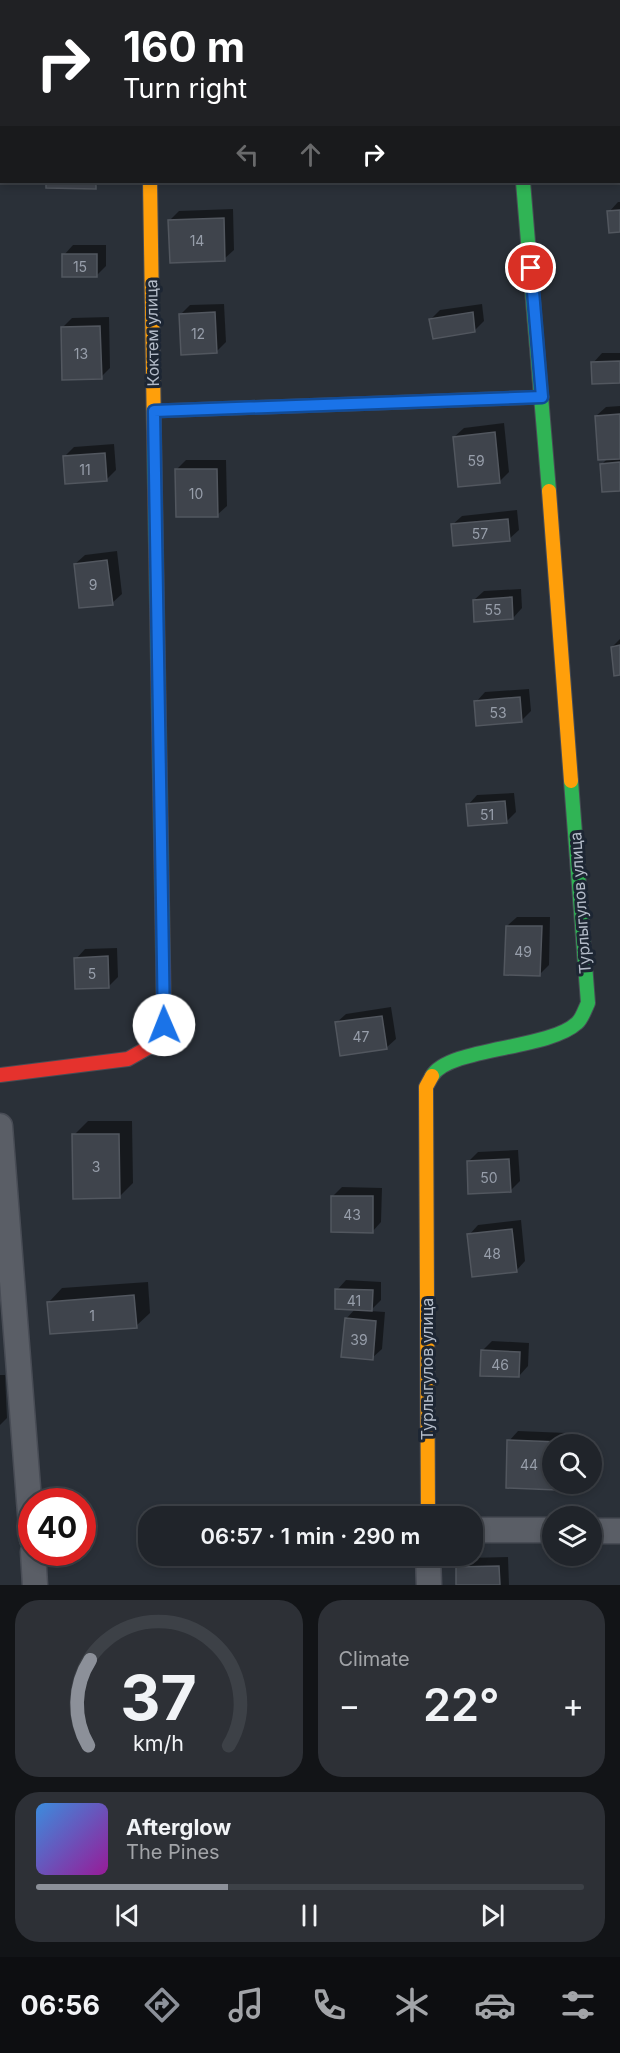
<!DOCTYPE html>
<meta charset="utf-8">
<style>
:root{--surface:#20242a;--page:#2d3036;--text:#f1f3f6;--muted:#a2a4a8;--line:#3d4147;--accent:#8c9099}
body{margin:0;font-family:Inter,sans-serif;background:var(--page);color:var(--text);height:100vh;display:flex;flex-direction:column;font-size:22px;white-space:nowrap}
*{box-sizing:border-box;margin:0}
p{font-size:20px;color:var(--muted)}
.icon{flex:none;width:33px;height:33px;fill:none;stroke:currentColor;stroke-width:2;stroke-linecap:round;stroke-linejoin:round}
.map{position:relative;height:1585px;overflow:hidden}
.panel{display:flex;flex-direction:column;gap:15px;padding:15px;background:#121417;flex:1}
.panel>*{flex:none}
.guide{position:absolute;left:0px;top:0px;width:621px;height:183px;box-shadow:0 3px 9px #0003,0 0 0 2px var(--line);background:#202124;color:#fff;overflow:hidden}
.controls{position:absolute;left:542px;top:1434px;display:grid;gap:12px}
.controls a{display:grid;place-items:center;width:60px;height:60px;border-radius:50%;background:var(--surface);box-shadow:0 3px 9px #0003,0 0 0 2px var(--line);font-size:30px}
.speed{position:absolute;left:18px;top:1488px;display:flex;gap:12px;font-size:30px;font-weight:700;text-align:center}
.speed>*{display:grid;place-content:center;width:78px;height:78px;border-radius:50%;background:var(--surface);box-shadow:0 3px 9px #0003,0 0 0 2px var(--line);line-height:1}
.speed .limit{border:9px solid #d22;background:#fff;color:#111}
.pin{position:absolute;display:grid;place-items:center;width:51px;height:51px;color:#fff;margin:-26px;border:3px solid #fff;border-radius:50%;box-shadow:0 2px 6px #0007}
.me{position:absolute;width:66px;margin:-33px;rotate:359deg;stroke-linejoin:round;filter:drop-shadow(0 0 4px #0008)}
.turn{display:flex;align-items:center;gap:21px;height:126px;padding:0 24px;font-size:27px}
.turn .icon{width:78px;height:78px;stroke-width:2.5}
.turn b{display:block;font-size:42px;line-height:51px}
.lanes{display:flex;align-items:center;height:57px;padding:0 24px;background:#0003;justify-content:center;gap:30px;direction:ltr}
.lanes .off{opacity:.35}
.big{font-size:45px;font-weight:600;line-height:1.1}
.panel .tile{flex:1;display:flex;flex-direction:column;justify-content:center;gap:9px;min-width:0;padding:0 21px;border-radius:24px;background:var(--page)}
.panel .dial{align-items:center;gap:0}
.dial svg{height:156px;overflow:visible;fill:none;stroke:var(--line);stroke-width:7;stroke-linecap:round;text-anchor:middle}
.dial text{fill:var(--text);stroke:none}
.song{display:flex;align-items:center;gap:18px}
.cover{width:72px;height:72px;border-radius:9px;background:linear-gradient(135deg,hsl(210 70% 55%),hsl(300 70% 35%))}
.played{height:6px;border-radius:3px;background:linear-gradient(90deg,var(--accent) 35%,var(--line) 35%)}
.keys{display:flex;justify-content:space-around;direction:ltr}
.heat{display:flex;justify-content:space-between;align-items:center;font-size:33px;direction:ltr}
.panel .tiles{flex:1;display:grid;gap:15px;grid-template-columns:1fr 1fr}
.tile:last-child{grid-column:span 2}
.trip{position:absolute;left:138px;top:1506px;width:345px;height:60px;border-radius:24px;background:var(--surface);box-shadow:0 3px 9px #0003,0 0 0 2px var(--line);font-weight:600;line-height:60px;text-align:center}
.tabs{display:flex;height:96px;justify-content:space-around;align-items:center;background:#0d0e11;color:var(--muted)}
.tabs .icon{width:42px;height:42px}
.tabs .on{color:var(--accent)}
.tabs b{font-size:27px;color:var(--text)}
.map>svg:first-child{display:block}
.shadow{fill:#0007}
.building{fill:#3f444c;stroke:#52575f;stroke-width:1.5}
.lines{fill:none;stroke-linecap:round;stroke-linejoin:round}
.lane-casing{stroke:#484c55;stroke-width:15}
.street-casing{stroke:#484c55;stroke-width:27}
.fast-casing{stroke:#484c55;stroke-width:16}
.slow-casing{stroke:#484c55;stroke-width:16}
.jam-casing{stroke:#484c55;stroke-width:16}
.lane{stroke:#5a5e66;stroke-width:12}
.street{stroke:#5a5e66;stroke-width:24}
.fast{stroke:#30b455;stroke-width:14}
.slow{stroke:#ff9f0a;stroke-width:14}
.jam{stroke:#e5322d;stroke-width:14}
.route-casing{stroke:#114b97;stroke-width:15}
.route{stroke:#1a73e8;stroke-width:10}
.labels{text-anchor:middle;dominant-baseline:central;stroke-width:6;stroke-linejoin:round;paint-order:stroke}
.number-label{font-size:14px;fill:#979eaa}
.street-label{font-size:16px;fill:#b4bcc9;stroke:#1d2633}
</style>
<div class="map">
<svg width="620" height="1585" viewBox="0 0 620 1585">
<rect width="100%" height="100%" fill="#2a3038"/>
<g class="shadow">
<path d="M51 0H103V2H50Z"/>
<path d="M47 182H101L95 187H47Z"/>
<path d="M618 202H620V231L609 212Z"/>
<path d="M233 209 234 250 224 259 170 220 179 211Z"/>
<path d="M73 245H106V266L97 275 64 255Z"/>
<path d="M224 304 226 342 217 351 180 315 190 305Z"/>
<path d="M482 304 484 321 474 331 431 319 440 310Z"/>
<path d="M109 317 110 368 101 377 62 328 72 318Z"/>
<path d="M602 353H620V381L593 363Z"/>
<path d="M620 406V489L602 464 608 458 596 416 606 407Z"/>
<path d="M504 423 509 472 499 482 454 437 464 428Z"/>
<path d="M114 444 116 470 107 479 64 457 74 447Z"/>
<path d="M186 460H226L227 506 217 515 176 470Z"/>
<path d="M517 510 519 530 509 539 452 525 462 516Z"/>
<path d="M117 551 122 594 112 603 75 564 85 555Z"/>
<path d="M521 589 522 608 513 618 474 600 484 591Z"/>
<path d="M620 639V674L612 647Z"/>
<path d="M529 689 531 711 521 721 476 702 485 692Z"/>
<path d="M514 793 516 812 506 822 468 805 477 795Z"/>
<path d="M517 917H550L549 965 540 974 507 926Z"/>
<path d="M117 948 118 977 109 986 76 959 85 949Z"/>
<path d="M391 1007 396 1039 386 1048 336 1023 346 1014Z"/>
<path d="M88 1121H132L133 1183 119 1197 74 1135Z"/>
<path d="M518 1150 520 1181 510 1191 468 1162 478 1152Z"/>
<path d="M342 1187 382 1188 381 1222 372 1232 333 1196Z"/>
<path d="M521 1220 525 1261 516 1271 469 1235 478 1225Z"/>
<path d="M346 1280 381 1282V1300L370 1311 385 1312 382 1349 372 1358 346 1319 356 1308 337 1290Z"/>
<path d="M148 1282 150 1313 136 1326 49 1302 62 1288Z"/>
<path d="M492 1341 529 1343 528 1366 519 1376 482 1351Z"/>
<path d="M0 1375H5L7 1418 0 1425Z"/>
<path d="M518 1431 567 1433V1444H552V1484H562L557 1488 507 1487 509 1441Z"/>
<path d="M508 1557 509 1585H458L457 1568 467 1558Z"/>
</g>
<g class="building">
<path d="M46 182H96V189L46 188Z"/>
<path d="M620 210V232L609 233 607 211Z"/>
<path d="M224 218 225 261 170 263 168 220Z"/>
<rect x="62" y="254" width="35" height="23"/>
<path d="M215 312 217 353 181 355 179 314Z"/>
<path d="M473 312 475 332 433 339 429 319Z"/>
<path d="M100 326 102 379 62 380 61 327Z"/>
<path d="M620 361V383L592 384 591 362Z"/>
<path d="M620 414V459L598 460 595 416Z"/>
<path d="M495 432 500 483 458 487 453 437Z"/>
<path d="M105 453 107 481 65 484 63 456Z"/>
<path d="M620 462V491L602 492 600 464Z"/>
<path d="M175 469H217L218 517H176Z"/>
<path d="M508 519 510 541 453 546 451 524Z"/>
<path d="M107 560 113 605 79 608 74 564Z"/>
<path d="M512 597 513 619 474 622 473 600Z"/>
<path d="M620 645V675L614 676 611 647Z"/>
<path d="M520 697 522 722 476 726 474 701Z"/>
<path d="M505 801 507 823 468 826 466 804Z"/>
<path d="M506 926H542L540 976 504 975Z"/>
<path d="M108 956 109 988 75 989 74 958Z"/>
<path d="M382 1016 387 1049 340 1056 335 1022Z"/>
<path d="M72 1134H119L120 1198 73 1199Z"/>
<path d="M509 1159 511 1192 468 1194 467 1161Z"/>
<path d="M331 1196H373V1233L331 1232Z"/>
<path d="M512 1229 517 1272 472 1277 467 1234Z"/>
<path d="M335 1289 373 1290 372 1311 335 1309Z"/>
<path d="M134 1295 137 1328 50 1334 47 1302Z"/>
<path d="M345 1318 376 1321 373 1360 341 1357Z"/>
<path d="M481 1350 520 1352 519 1377 480 1376Z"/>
<path d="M507 1440 559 1442V1444H552V1484H558L557 1490 506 1488Z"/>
<path d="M499 1566 500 1585H456V1567Z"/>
</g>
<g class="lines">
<g class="lane-casing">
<path id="lane" d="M155 411 542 397"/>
</g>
<g class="street-casing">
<g id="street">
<path d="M147 0V2"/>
<path d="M506 0V2"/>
<path d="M0 1126 32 1539"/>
<path d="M472 1530H552"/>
<path d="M591 1531H620"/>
<path d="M33 1552 35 1585"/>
<path d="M428 1556 429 1585"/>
</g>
</g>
<g class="fast-casing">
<g id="fast">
<path d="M523 182 549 491"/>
<path d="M154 432 163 957"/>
<path d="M432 1076C449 1047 548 1050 577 1023 582 1019 585 1009 588 1003L571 781"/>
</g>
</g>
<g class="slow-casing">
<g id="slow">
<path d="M150 182 154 432"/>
<path d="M549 491 571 781"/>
<path d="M428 1516 426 1087 432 1076"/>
</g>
</g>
<g class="jam-casing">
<path id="jam" d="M0 1075 128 1059 151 1046 164 1025 163 957"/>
</g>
<use href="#lane" class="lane"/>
<use href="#street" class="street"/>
<use href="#fast" class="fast"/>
<use href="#slow" class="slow"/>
<use href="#jam" class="jam"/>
</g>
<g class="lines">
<g class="route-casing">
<path id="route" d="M164 1025 154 411 542 397 531 268"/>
</g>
<use href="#route" class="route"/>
</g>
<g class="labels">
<g class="number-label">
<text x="197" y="240">14</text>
<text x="80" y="266">15</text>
<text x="198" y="333">12</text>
<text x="81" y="353">13</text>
<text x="476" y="460">59</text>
<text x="85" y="469">11</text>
<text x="196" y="493">10</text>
<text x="480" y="533">57</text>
<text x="93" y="584">9</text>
<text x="493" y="609">55</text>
<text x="498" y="712">53</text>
<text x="487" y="814">51</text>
<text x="523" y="951">49</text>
<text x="92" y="973">5</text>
<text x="361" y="1036">47</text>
<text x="96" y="1166">3</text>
<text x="489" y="1177">50</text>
<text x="352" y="1214">43</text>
<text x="492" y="1253">48</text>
<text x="354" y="1300">41</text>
<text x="92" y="1315">1</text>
<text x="359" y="1339">39</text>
<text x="500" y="1364">46</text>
<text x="529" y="1464">44</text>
</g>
<g class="street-label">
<text transform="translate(152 333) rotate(-91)">Коктем улица</text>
<text transform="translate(580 903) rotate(-94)">Турлыгулов улица</text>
<text transform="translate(427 1369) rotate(-90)">Турлыгулов улица</text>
</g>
</g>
</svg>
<div class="controls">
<a><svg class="icon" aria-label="search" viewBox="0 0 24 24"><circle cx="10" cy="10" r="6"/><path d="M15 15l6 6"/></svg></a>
<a><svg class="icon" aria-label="layers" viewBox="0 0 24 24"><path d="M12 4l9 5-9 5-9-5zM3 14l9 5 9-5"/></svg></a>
</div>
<div class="speed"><div class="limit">40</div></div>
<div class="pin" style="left:531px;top:268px;background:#d93025"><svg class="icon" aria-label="arrive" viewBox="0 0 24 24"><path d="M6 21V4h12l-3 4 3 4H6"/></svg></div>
<svg class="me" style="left:164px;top:1025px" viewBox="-20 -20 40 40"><circle r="19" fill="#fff"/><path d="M0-13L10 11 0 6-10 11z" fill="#1a73e8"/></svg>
<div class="trip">06:57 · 1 min · 290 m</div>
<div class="guide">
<div class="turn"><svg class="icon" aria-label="right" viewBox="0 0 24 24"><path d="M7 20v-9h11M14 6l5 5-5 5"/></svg><div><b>160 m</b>Turn right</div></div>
<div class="lanes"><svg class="icon off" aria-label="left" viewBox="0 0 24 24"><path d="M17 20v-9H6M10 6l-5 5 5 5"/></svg><svg class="icon off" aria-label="ahead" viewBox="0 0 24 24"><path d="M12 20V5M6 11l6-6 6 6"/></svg><svg class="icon" aria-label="right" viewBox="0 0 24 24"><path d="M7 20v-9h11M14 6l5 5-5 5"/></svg></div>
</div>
</div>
<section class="panel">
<div class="tiles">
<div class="tile dial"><svg viewBox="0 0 100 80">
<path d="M14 69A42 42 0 1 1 86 69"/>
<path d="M14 69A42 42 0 0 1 15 25" stroke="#8c9099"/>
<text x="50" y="56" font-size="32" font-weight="700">37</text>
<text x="50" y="72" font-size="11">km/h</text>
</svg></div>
<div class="tile"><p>Climate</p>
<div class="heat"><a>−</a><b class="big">22°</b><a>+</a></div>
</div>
<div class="tile">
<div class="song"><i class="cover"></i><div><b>Afterglow</b><p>The Pines</p></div></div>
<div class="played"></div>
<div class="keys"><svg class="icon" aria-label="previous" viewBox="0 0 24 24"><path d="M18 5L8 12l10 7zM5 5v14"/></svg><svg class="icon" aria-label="pause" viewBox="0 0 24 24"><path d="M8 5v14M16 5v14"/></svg><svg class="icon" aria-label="next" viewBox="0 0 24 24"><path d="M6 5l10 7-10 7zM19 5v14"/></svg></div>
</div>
</div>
</section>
<nav class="tabs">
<b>06:56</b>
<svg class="icon on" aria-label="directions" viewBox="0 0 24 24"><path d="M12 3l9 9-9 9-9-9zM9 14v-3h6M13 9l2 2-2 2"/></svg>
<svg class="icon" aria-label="music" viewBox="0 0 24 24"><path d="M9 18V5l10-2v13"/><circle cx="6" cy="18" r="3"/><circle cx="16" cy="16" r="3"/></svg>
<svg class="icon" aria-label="phone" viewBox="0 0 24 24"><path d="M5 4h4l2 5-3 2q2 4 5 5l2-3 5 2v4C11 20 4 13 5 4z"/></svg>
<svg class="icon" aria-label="climate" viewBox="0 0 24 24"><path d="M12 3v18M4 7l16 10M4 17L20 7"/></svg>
<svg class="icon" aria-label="car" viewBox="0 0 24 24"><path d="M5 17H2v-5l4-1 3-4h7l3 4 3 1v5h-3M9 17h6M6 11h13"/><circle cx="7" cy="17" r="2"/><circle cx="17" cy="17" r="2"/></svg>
<svg class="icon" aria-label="filters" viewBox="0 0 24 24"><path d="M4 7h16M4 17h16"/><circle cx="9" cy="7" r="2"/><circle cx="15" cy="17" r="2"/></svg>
</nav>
